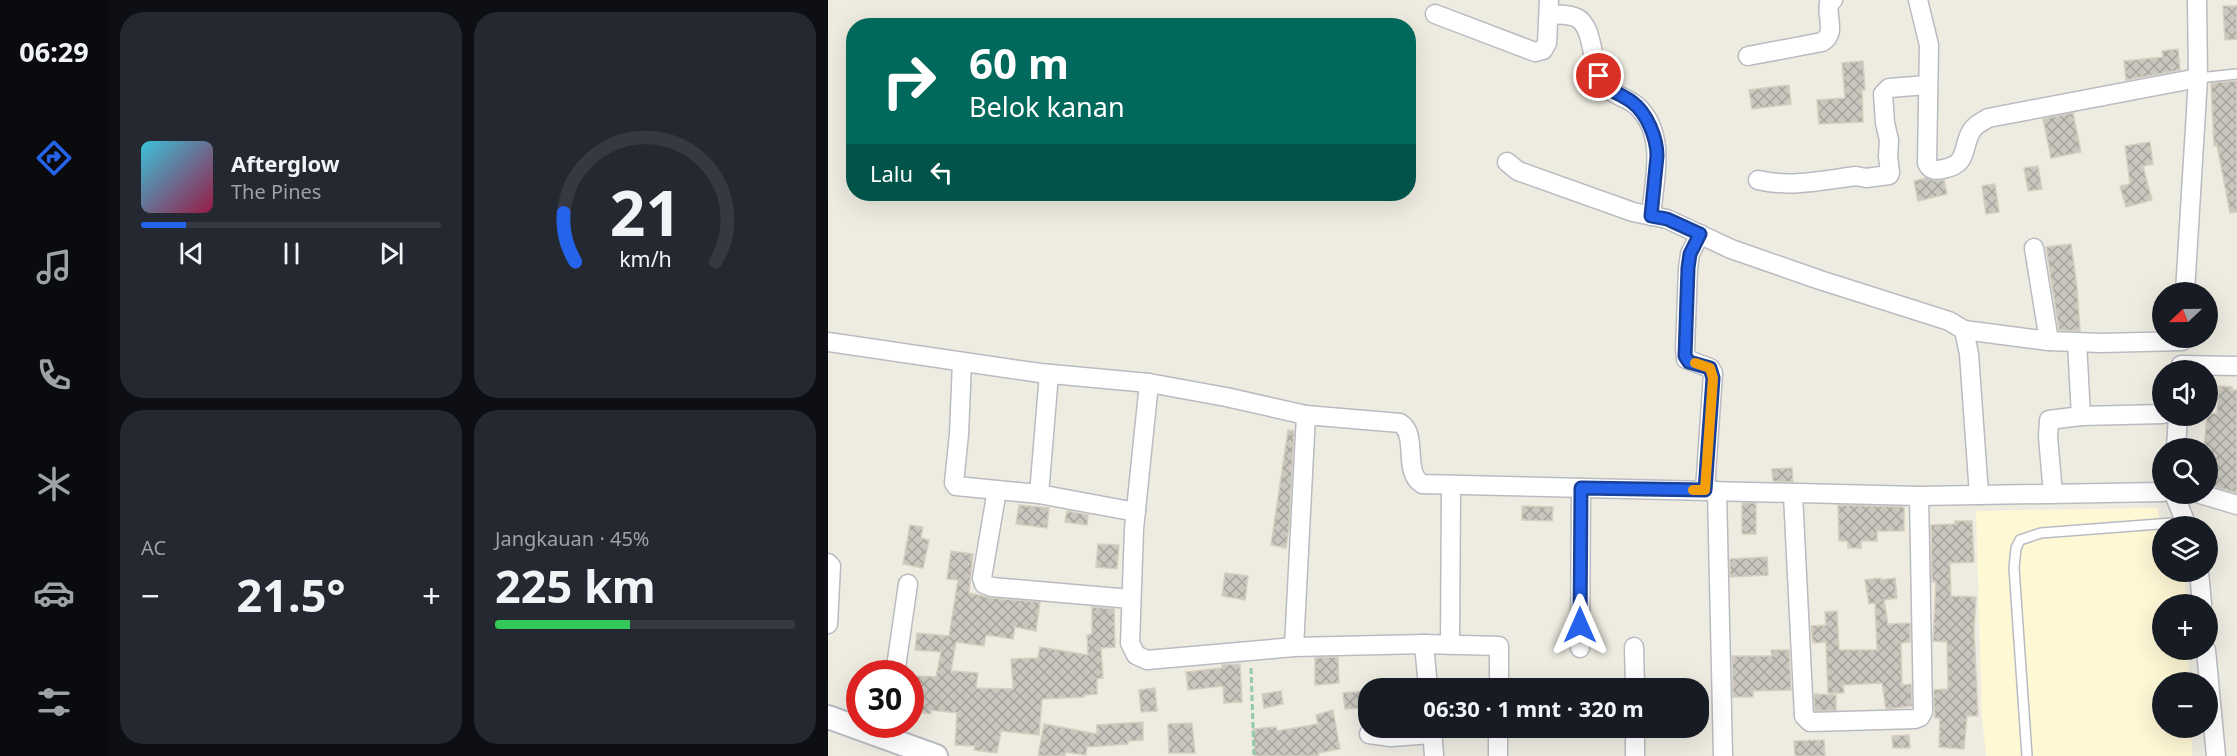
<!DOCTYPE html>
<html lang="id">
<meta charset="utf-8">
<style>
:root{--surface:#171b24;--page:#242831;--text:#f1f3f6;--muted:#9ea1a6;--line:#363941;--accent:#2563eb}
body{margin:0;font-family:"Noto Sans",sans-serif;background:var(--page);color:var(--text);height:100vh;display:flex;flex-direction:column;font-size:22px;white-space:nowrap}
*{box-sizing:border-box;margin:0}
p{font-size:20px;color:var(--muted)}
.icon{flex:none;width:33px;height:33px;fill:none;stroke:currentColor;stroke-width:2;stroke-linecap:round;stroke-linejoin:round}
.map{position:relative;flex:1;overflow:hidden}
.sheet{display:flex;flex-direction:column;gap:12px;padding:12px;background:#0d0f14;width:720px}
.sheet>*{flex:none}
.top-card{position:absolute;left:18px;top:18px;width:570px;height:183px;border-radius:24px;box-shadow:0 6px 24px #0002;background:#00695c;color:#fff;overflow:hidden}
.needle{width:39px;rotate:248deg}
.tools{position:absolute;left:1324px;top:282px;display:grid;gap:12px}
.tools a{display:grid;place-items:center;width:66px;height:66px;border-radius:50%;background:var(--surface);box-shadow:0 6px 24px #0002;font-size:30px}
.speed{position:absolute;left:18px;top:660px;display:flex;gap:12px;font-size:30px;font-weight:700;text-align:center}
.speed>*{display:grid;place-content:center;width:78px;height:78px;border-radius:50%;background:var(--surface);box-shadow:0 6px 24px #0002;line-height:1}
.speed .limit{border:9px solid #d22;background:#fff;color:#111}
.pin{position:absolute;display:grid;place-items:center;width:51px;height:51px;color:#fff;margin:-26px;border:3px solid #fff;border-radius:50%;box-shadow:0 2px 6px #0007}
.me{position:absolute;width:66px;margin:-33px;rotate:0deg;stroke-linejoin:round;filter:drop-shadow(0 0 4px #0008)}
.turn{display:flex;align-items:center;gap:21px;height:126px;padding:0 24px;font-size:27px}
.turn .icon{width:78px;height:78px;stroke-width:2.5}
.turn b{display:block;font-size:42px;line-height:51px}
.then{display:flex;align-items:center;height:57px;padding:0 24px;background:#0003;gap:12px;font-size:22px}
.big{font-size:45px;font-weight:700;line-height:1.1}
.sheet .widget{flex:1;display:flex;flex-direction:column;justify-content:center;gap:9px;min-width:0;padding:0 21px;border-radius:24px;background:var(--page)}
.sheet .dial{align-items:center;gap:0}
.dial svg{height:156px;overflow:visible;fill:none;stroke:var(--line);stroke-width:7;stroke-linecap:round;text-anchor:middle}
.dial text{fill:var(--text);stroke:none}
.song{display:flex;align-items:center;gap:18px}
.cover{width:72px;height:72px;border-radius:9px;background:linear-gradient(135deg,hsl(190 70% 55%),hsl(340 70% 35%))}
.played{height:6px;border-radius:3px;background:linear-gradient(90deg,var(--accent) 15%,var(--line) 15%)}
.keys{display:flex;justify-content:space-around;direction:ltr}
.heat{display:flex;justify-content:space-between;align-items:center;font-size:33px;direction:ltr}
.charge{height:9px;border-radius:4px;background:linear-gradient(90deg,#34c759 45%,var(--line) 0)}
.sheet .tiles{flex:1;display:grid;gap:12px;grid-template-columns:repeat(2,1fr)}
.trip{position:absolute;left:530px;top:678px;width:351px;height:60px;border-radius:24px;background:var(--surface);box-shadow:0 6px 24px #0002;font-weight:700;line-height:60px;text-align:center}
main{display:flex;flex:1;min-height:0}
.menu{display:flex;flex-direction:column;width:108px;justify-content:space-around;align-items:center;background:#090b0e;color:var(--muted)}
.menu .icon{width:42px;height:42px}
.menu .on{color:var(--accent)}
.menu b{font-size:27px;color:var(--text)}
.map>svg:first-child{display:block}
.commercial{fill:#fff8d5}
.building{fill:url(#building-cross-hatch);stroke:#d4cfbf;stroke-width:1.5}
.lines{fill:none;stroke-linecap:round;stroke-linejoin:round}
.service-casing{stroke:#b9bbc2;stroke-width:12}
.minor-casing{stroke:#b9bbc2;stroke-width:21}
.tertiary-casing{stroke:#b9bbc2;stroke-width:26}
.path{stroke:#93caa7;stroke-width:3;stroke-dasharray:6 3;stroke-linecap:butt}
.service{stroke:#fff;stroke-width:9}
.minor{stroke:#fff;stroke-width:18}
.tertiary{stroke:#fff;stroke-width:22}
.route-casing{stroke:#184099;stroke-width:15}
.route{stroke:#2563eb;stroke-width:10}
.slow{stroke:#f59e0b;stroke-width:10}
</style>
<main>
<nav class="menu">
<b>06:29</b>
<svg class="icon on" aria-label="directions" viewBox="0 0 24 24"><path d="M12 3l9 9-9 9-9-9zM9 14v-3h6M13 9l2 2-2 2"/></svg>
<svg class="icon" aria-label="music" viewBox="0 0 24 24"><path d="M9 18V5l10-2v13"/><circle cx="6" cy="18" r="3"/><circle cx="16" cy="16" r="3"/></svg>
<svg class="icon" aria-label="phone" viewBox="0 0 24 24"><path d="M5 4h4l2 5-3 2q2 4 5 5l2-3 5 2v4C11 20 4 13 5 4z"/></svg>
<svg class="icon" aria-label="climate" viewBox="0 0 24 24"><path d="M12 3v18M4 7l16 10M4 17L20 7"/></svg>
<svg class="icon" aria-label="car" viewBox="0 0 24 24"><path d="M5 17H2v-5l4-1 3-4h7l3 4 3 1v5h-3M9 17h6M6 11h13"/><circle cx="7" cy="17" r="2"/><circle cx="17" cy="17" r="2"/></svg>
<svg class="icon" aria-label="filters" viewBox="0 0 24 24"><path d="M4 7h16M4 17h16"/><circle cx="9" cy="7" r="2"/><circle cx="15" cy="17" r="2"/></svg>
</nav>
<section class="sheet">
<div class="tiles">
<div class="widget">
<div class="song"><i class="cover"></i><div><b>Afterglow</b><p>The Pines</p></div></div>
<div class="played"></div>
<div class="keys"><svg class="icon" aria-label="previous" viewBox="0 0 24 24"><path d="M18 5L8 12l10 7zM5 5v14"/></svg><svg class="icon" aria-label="pause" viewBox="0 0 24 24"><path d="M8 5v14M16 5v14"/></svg><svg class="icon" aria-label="next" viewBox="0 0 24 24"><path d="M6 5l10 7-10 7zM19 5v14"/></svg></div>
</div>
<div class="widget dial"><svg viewBox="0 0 100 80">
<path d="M14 69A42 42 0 1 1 86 69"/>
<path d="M14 69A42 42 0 0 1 8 44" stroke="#2563eb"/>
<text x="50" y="56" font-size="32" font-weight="700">21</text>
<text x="50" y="72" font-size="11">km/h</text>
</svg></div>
<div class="widget"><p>AC</p>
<div class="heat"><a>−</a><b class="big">21.5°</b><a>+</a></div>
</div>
<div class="widget"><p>Jangkauan · 45%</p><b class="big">225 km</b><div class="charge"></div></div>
</div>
</section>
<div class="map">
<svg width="1409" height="756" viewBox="0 0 1409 756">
<defs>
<pattern id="building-cross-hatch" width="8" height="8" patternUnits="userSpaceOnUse" patternTransform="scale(1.5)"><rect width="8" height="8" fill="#c9c6be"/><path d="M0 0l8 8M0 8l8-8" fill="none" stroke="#a6a49e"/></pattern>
</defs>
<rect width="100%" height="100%" fill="#eeece1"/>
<path class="commercial" d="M1329 508 1335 538V572H1357L1358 604H1335V650H1360L1361 682H1335V728H1363L1364 756H1158L1154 716 1148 511Z"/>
<g class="building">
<path d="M1395 6H1409V39L1397 40Z"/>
<path d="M1350 49 1352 70 1298 80 1296 61 1335 57 1334 51Z"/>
<path d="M1035 61 1037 90H1034L1035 122 991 124 989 100 1017 98 1014 63Z"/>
<path d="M1409 81V212L1402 213 1389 145 1386 146 1383 83Z"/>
<path d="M961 85 963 104 924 109 921 90Z"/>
<path d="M1245 113 1253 152 1223 158 1215 119Z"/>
<path d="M1322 142 1325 164 1315 166 1324 200 1298 207 1292 186 1302 184 1297 146Z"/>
<path d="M1210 166 1214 189 1200 191 1196 168Z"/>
<path d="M1098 178 1107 181 1116 180 1119 194 1090 201 1086 181Z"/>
<path d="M1167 184 1171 212 1158 214 1154 186Z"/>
<path d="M1243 244 1249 287 1252 331 1231 330 1218 247Z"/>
<path d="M1391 386 1404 387V390H1409V493L1381 485 1383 460H1380V448H1376L1379 416 1380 413 1389 414Z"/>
<path d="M460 430 466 431 461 526 458 548 443 545Z"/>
<path d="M964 468 965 482 945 481 944 469Z"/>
<rect x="914" y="503" width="14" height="31"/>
<path d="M191 505 221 508 219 528 188 524Z"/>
<path d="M1010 505 1076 507V531H1049V541H1033V548H1020V541H1011Z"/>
<path d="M694 506 725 507 724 521 694 520Z"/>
<path d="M239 511 260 515 259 525 237 522Z"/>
<path d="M1127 521H1144L1146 562 1122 563 1123 596 1148 597 1146 630 1150 716H1139L1136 749 1111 747 1112 718H1107L1106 703V690L1120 689 1119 642 1105 641 1108 582H1104L1103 525 1127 524Z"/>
<path d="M82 525 95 527 93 538 101 540 95 568 75 564Z"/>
<path d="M270 544 291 545 289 569 268 567Z"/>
<path d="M123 551 145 554 141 593 163 598 212 602 208 631 187 627 185 639 158 635 156 646 128 642 123 671 150 673 148 688 185 689 183 659 210 658 212 647 260 655 259 635 264 634V607L286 609 287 647 273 648 275 678 269 679V694L256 695V697L214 699 211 735 173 731 169 753 146 750 147 746 127 745 129 713 103 710V714L82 711 88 676 108 677 113 652 87 650 89 633 121 636 130 580 119 579Z"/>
<path d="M939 557 940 575 902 577V559Z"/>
<path d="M397 573 420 576 417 600 394 596Z"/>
<path d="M1053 578V580L1067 578 1069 598 1056 600 1060 624 1082 623V642L1073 643 1074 685 1083 684 1084 706 1058 709 1054 683 1015 685 1016 693H1000L998 642 985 643 983 626 998 625 997 612 1009 611 1011 650H1049L1047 603 1041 604 1037 580Z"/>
<path d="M943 650H961L963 690 925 691V697H905L904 656H944Z"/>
<path d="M510 657 511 683 487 685V658Z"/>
<path d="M412 664 414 702 396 703 395 686 360 690 358 672 394 668V665Z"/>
<path d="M327 688 329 711 313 712 311 690Z"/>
<path d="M453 691 455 704 436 708 434 694Z"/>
<path d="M540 691V708L517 709 515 693Z"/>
<path d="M986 694 1008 695V710L987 711Z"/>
<path d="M505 710 512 749 490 753 491 756H427L425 729 448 727 449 731 490 724 488 715Z"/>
<path d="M315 722V740L300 741V744L259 747 258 755 237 752V756H210L216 724 269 734V725Z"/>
<path d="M364 723 367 753H341L340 724Z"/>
<path d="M1081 735 1082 748H1065L1064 736Z"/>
<path d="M996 740 997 756H967L966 741Z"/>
</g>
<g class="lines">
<g class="service-casing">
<g id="service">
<path d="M1370 78 1409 74"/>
<path d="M1199 756 1186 568 1188 548 1192 540 1213 533 1357 522"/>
</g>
</g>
<g class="minor-casing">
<g id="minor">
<path d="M1090 0 1101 45 1099 163C1102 170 1107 171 1115 169 1142 164 1133 147 1144 130 1148 124 1154 122 1160 118L1370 78"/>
<path d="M607 14 707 52 715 50 719 43 721 0"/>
<path d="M722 14C730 15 742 14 749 18 767 27 763 69 775 85 783 95 800 97 810 107 839 135 826 181 823 216"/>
<path d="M920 56 994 42C1009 33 998 18 1001 3L1005 0"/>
<path d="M679 162 690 171 805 212 839 219 903 249 992 280 1121 321 1136 330 1141 354 1151 495"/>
<path d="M930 180C962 188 996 180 1028 176L1038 178 1061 175 1062 173 1060 156 1061 140 1057 123 1055 94 1061 88 1099 85"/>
<path d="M872 234 862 254 860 268 857 349 858 359 882 368 885 373 877 490"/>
<path d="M1206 248 1221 341 1273 343 1354 341"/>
<path d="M1357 292 1370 78 1369 0"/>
<path d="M1136 330 1221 341"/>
<path d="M0 342 212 373 321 383 398 397 478 415 572 423C591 435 574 471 594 484L1091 496 1335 492"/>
<path d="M1249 342 1253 416"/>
<path d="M134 362 131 434 126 483 128 486 211 494 308 512"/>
<path d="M1353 365 1409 366"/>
<path d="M321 383 306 529 302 643 308 655 319 660 466 647 596 644 671 646V688"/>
<path d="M1348 448 1350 416"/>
<path d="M169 490 154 578 156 584 164 587 303 599"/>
<path d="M889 491 895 756"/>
<path d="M211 494 221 374"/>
<path d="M965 494 976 716 982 722 1087 719 1092 717 1095 712 1091 496"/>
<path d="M1225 494 1220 437 1221 420 1253 416 1335 414"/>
<path d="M1346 494 1359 526"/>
<path d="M1372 494 1409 505"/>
<path d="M0 563 3 566 0 624"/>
<path d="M1371 572 1374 604"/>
<path d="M596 644 600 688"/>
<path d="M622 645 623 485"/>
<path d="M466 647 478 415"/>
<path d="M806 647 807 688"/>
<path d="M752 648 753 488"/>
<path d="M1378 650 1388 756"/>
<path d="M67 674 80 584"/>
<path d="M604 728 606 756"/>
<path d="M807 728V756"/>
<path d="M541 734 563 737 604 734"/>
<path d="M670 756V728"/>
</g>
</g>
<g class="tertiary-casing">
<path id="tertiary" d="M0 717 108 756"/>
</g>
<path class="path" d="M423 668 426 756"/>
<use href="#service" class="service"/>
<use href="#minor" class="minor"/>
<use href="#tertiary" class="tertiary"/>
</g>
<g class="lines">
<g class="route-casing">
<path id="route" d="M752 625 753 488 877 490 885 378 882 368 861 362 857 356 860 268 862 254 872 234 839 219 823 216 829 156C829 138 819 113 804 102 792 93 778 91 771 76"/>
</g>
<use href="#route" class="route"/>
<path class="slow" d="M865 490H877L885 378 882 368 867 363"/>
</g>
</svg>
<div class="tools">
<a><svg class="needle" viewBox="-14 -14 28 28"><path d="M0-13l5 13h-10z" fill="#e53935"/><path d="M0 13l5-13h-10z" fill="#9ea1a6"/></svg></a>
<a><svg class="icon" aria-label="sound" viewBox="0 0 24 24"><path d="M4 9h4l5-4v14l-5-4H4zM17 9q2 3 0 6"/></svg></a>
<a><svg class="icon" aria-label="search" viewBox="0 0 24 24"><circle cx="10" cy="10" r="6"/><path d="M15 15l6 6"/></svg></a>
<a><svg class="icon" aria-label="layers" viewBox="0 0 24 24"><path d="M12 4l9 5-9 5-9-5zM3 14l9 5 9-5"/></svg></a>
<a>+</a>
<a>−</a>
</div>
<div class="speed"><div class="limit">30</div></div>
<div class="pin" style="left:771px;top:76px;background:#d93025"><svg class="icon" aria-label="arrive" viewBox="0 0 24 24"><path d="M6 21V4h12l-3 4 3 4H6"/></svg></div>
<svg class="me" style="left:752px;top:625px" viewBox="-20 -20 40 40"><path d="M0-17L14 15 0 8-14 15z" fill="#2563eb" stroke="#fff" stroke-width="4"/></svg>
<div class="trip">06:30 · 1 mnt · 320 m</div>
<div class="top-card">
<div class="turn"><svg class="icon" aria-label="right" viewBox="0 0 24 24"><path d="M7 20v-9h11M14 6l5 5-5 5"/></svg><div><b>60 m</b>Belok kanan</div></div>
<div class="then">Lalu<svg class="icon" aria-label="left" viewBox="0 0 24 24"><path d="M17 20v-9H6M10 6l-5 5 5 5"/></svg></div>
</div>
</div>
</main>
